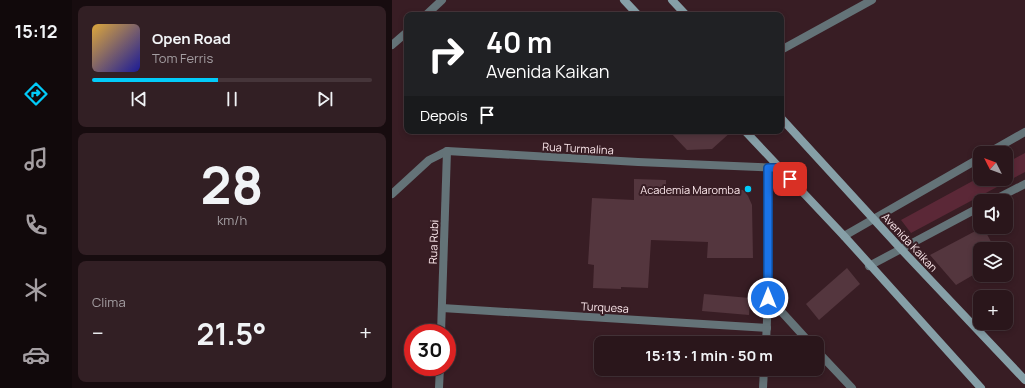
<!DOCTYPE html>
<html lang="pt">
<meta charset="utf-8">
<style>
:root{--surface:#2a161b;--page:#321f24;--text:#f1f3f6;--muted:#a59fa3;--line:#46353a;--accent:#02cbf9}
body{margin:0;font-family:Manrope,sans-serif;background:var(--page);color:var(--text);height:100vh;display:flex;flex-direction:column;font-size:15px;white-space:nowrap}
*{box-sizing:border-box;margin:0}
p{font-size:13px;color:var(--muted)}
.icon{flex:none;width:22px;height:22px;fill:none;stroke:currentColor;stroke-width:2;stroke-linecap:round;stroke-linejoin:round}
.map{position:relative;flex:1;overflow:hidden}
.panel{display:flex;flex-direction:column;gap:6px;padding:6px;background:#170c0f;width:320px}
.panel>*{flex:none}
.guide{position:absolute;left:12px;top:12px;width:380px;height:122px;border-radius:8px;box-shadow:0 2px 6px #0003,0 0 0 1px var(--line);background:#202124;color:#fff;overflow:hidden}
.needle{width:26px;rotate:312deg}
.controls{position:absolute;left:581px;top:146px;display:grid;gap:8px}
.controls a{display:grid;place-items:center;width:40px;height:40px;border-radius:8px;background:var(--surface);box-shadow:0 2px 6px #0003,0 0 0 1px var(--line);font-size:20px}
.speed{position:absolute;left:12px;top:324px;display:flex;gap:8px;font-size:20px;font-weight:700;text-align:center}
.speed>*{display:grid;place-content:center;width:52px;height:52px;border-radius:50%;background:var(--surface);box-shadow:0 2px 6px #0003,0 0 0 1px var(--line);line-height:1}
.speed .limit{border:6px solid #d22;background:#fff;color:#111}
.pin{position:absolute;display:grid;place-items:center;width:34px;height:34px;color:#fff;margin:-17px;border-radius:8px;box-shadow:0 2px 6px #0006}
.me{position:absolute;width:44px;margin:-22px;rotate:0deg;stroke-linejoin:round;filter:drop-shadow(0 0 3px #0008)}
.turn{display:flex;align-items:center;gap:14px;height:84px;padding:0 16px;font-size:18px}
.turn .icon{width:52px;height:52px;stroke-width:2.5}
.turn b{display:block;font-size:28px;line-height:34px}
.then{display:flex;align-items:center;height:38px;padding:0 16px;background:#0003;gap:8px;font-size:15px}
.big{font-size:30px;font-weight:700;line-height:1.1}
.panel .widget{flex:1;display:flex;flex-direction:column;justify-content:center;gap:6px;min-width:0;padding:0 14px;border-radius:8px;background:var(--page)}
.panel .dial{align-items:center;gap:0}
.dial b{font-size:52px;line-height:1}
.song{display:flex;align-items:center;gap:12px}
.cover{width:48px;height:48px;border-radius:6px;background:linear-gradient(135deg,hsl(40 70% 55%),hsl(240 70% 35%))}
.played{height:4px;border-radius:2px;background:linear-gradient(90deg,var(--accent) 45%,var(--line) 45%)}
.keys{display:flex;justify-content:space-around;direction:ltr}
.heat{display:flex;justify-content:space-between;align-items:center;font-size:22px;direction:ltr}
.trip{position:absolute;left:202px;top:336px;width:230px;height:40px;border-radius:8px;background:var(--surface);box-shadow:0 2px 6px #0003,0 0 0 1px var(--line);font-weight:700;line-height:40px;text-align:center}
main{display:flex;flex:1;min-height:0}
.menu{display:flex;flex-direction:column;width:72px;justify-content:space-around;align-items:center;background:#11090b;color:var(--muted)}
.menu .icon{width:28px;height:28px}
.menu .selected{color:var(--accent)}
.menu b{font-size:18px;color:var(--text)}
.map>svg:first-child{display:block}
.green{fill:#5b2837}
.building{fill:#54363e}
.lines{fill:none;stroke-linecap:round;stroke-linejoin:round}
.street{stroke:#647378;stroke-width:8}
.secondary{stroke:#869fa7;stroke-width:8}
.route-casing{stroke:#114b97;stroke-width:10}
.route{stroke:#1a73e8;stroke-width:7}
.poi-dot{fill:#02cbf9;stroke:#381d24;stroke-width:1.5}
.labels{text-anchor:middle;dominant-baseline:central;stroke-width:4;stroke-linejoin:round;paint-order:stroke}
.street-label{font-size:11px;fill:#fde9ed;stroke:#381d24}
.poi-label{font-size:11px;fill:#fde9ed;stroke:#381d24;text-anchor:end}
</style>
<main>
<nav class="menu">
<b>15:12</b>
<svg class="icon selected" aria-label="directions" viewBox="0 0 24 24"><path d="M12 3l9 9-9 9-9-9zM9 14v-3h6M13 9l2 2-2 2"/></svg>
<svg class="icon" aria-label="music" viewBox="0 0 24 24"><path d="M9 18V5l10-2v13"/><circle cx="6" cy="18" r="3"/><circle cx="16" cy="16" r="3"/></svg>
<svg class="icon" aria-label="phone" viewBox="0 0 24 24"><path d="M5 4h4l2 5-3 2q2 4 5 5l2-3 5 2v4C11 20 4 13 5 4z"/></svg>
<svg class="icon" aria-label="climate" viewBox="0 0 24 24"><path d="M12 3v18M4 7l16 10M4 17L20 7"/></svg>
<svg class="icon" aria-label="car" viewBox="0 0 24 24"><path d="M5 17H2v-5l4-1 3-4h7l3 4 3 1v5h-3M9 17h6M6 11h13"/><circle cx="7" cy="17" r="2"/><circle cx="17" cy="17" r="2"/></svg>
</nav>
<section class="panel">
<div class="widget">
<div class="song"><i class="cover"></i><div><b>Open Road</b><p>Tom Ferris</p></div></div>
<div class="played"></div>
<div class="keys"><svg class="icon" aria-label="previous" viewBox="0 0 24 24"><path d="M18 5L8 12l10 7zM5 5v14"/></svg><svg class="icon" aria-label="pause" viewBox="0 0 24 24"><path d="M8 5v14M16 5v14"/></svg><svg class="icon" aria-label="next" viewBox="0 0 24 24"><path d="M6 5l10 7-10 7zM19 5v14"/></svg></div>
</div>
<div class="widget dial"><b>28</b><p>km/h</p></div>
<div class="widget"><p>Clima</p>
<div class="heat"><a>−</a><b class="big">21.5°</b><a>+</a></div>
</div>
</section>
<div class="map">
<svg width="633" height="388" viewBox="0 0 633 388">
<rect width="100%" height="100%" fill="#381d24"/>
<path class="green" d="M633 153V172L519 233 509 220 588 177V179H614V163Z"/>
<g class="building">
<path d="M277 131H340L320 149 295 150Z"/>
<path d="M242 179 274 180V188L320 189 321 187 351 190 356 196 360 205 361 258H315L316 242 259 240 256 288 229 287V289L201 288 202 265 196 264 200 198 242 200Z"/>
<path d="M591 227 603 249H588V271L564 285 538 255Z"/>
<path d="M455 268 468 284 427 320 414 304Z"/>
<path d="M312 294 358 298 357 315 310 311Z"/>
</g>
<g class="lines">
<g class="street">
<path d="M34 15 50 0"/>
<path d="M0 45 15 32"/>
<path d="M389 50 480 0"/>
<path d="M596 153 633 132"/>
<path d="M0 194 37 160 55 151 246 162 387 168"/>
<path d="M600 201 633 184"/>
<path d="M452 236 588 158"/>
<path d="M477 266 588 207"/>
<path d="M376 297 418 343"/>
<path d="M50 308 375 328"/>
<path d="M49 333 55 151"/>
<path d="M374 343 376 297V168"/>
<path d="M425 351 460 388"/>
<path d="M47 388 48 367"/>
<path d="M371 388 372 369"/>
</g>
<g class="secondary">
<path d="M232 0 246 15"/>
<path d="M280 0 294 15"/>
<path d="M389 118 509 249 633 380"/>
<path d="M353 131 452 236 589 388"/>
</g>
</g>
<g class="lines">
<g class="route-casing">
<path id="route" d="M376 298V168H387L398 179"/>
</g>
<use href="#route" class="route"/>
</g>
<circle class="poi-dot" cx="356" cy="189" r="4"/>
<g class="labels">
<g class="street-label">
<text transform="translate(186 148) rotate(3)">Rua Turmalina</text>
<text transform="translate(41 242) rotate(-88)">Rua Rubi</text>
<text transform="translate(518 242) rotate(47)">Avenida Kaikan</text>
<text transform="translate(213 307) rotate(3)">Turquesa</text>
</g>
<g class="poi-label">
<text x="348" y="189">Academia Maromba</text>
</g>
</g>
</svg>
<div class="controls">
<a><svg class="needle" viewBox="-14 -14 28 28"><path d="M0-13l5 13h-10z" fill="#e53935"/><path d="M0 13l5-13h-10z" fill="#a59fa3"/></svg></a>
<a><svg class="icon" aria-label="sound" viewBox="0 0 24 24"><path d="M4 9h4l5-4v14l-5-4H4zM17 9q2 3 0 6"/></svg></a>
<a><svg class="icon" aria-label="layers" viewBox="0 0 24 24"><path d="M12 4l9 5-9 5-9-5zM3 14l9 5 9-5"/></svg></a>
<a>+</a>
</div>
<div class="speed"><div class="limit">30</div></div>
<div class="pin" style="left:398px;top:179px;background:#d93025"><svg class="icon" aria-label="arrive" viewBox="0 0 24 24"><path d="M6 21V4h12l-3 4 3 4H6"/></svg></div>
<svg class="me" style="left:376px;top:298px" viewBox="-20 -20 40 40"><circle r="17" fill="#1a73e8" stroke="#fff" stroke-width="3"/><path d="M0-11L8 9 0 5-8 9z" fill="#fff"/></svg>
<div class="trip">15:13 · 1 min · 50 m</div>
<div class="guide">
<div class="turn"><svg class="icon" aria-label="right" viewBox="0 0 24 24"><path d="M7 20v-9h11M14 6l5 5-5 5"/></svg><div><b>40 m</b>Avenida Kaikan</div></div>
<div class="then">Depois<svg class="icon" aria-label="arrive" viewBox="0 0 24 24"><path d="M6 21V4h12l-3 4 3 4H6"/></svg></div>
</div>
</div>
</main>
